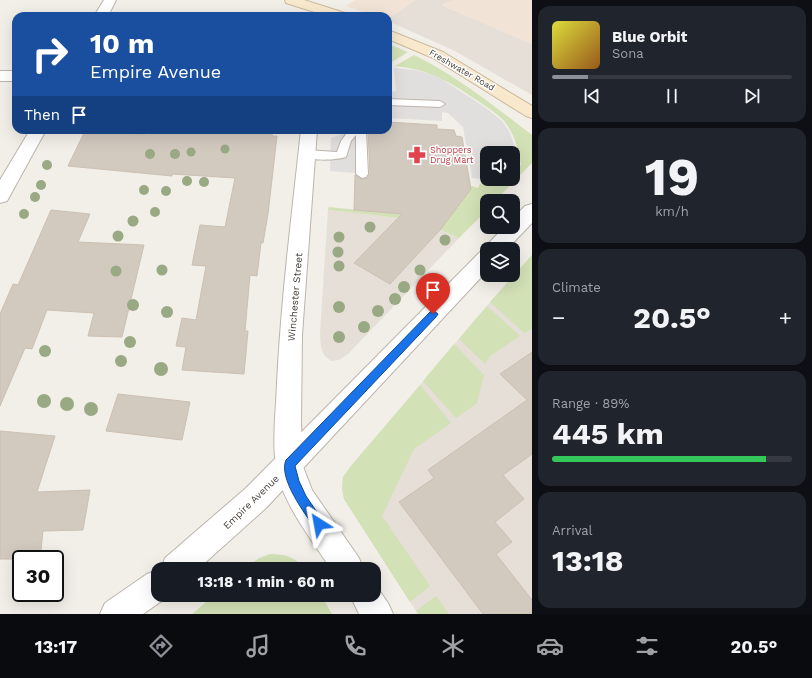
<!DOCTYPE html>
<meta charset="utf-8">
<style>
:root{--surface:#171b24;--page:#20242c;--text:#f1f3f6;--muted:#9ea1a6;--line:#363941;--accent:#8c9099}
body{margin:0;font-family:"Work Sans",sans-serif;background:var(--page);color:var(--text);height:100vh;display:flex;flex-direction:column;font-size:15px;white-space:nowrap}
*{box-sizing:border-box;margin:0}
p{font-size:13px;color:var(--muted)}
.icon{flex:none;width:22px;height:22px;fill:none;stroke:currentColor;stroke-width:2;stroke-linecap:round;stroke-linejoin:round}
.map{position:relative;flex:1;overflow:hidden}
.sheet{display:flex;flex-direction:column;gap:6px;padding:6px;background:#0d0f14;width:280px}
.sheet>*{flex:none}
.guide{position:absolute;left:12px;top:12px;width:380px;height:122px;border-radius:12px;box-shadow:0 4px 16px #0002;background:#1a4fa0;color:#fff;overflow:hidden}
.tools{position:absolute;left:480px;top:146px;display:grid;gap:8px}
.tools a{display:grid;place-items:center;width:40px;height:40px;border-radius:8px;background:var(--surface);box-shadow:0 4px 16px #0002;font-size:20px}
.speed{position:absolute;left:12px;top:550px;display:flex;gap:8px;font-size:20px;font-weight:700;text-align:center}
.speed>*{display:grid;place-content:center;width:52px;height:52px;border-radius:50%;background:var(--surface);box-shadow:0 4px 16px #0002;line-height:1}
.speed .limit{border:2px solid #111;border-radius:6px;background:#fff;color:#111}
.pin{position:absolute;display:grid;place-items:center;width:34px;height:34px;color:#fff;margin:-41px -17px;border-radius:50% 50% 50% 0;rotate:-45deg;box-shadow:0 0 4px #0007}
.pin .icon{rotate:45deg}
.me{position:absolute;width:44px;margin:-22px;rotate:326deg;stroke-linejoin:round;filter:drop-shadow(0 0 3px #0008)}
.turn{display:flex;align-items:center;gap:14px;height:84px;padding:0 12px;font-size:18px}
.turn .icon{width:52px;height:52px;stroke-width:2.5}
.turn b{display:block;font-size:28px;line-height:34px}
.then{display:flex;align-items:center;height:38px;padding:0 12px;background:#0003;gap:8px;font-size:15px}
.big{font-size:30px;font-weight:700;line-height:1.1}
.sheet .card{flex:1;display:flex;flex-direction:column;justify-content:center;gap:6px;min-width:0;padding:0 14px;border-radius:12px;background:var(--page)}
.sheet .dial{align-items:center;gap:0}
.dial b{font-size:52px;line-height:1}
.song{display:flex;align-items:center;gap:12px}
.cover{width:48px;height:48px;border-radius:6px;background:linear-gradient(135deg,hsl(60 70% 55%),hsl(30 70% 35%))}
.played{height:4px;border-radius:2px;background:linear-gradient(90deg,var(--accent) 15%,var(--line) 15%)}
.keys{display:flex;justify-content:space-around;direction:ltr}
.heat{display:flex;justify-content:space-between;align-items:center;font-size:22px;direction:ltr}
.charge{height:6px;border-radius:3px;background:linear-gradient(90deg,#34c759 89%,var(--line) 0)}
.trip{position:absolute;left:151px;top:562px;width:230px;height:40px;border-radius:12px;background:var(--surface);box-shadow:0 4px 16px #0002;font-weight:700;line-height:40px;text-align:center}
.menu{display:flex;height:64px;justify-content:space-around;align-items:center;background:#090b0e;color:var(--muted)}
.menu .icon{width:28px;height:28px}
.menu .current{color:var(--accent)}
.menu b{font-size:18px;color:var(--text)}
main{display:flex;flex:1;min-height:0}
.map>svg:first-child{display:block}
.residential{fill:#e5dfd7}
.commercial{fill:#f1e3d6}
.green{fill:#d3e1b6}
.parking{fill:#e1dfdd}
.building{fill:#d2c9bf;stroke:#ccc0b3}
.lines{fill:none;stroke-linecap:round;stroke-linejoin:round}
.service-casing{stroke:#bcb5ac;stroke-width:2}
.minor-casing{stroke:#bcb5ac;stroke-width:2}
.tertiary-casing{stroke:#bcb5ac;stroke-width:2}
.secondary-casing{stroke:#ccba9d;stroke-width:2}
.service{fill:#fff;fill-rule:evenodd}
.minor{fill:#fff;fill-rule:evenodd}
.tertiary{fill:#fff;fill-rule:evenodd}
.secondary{fill:#f8e8cc;fill-rule:evenodd}
.tree{fill:#99a984}
.route{fill:#1a73e8;stroke:#114b97}
.labels{text-anchor:middle;dominant-baseline:central;stroke-width:3;stroke-linejoin:round;paint-order:stroke}
.far-street-label{font-size:9px;fill:#453e38;stroke:#fff}
.far-health-label{font-size:9px;fill:#be3a42;stroke:#fff;text-anchor:start}
.street-label{font-size:10px;fill:#453e38;stroke:#fff}
</style>
<main>
<div class="map">
<svg width="532" height="614" viewBox="0 0 532 614">
<rect width="100%" height="100%" fill="#f2eee8"/>
<g class="residential">
<path d="M416 0H455L441 5 532 44V95L455 51 388 21V19Z"/>
<path d="M328 210 417 220 459 238 348 354 339 360 331 361 324 355 321 347 320 333Z"/>
<path d="M532 255V614H418L344 499 342 488 343 477 472 323Z"/>
</g>
<g class="commercial">
<path d="M355 0H416L388 19V16H375L346 6Z"/>
<path d="M455 0H532V44L441 5Z"/>
</g>
<g class="green">
<path d="M389 44 408 52 389 64 388 75Z"/>
<path d="M414 55C457 76 494 106 532 135V163L495 201H487V210L459 238 417 220 328 210 329 207 448 219 472 186 478 188 482 181 504 182V179H513V164L521 165C518 149 515 135 505 122 498 114 487 107 478 101 452 83 428 69 395 66Z"/>
<path d="M532 255V329L524 333 490 302Z"/>
<path d="M487 306 520 336 490 356 485 364 459 339Z"/>
<path d="M454 344 484 375 477 403 456 418 423 381Z"/>
<path d="M420 385 451 423 414 449 382 516 430 586 410 602 344 499 342 488 343 477 350 467Z"/>
<path d="M270 554C285 554 295 557 305 569H244L259 558Z"/>
<path d="M214 595H321L332 614H192Z"/>
<path d="M436 596 449 614H418L416 611Z"/>
</g>
<g class="parking">
<path d="M394 68 415 70 437 76 486 108 502 121 509 131 514 144 518 163 513 162V153H487V179L502 180 483 179 472 178 463 127 448 113 442 112V121L388 118V93L396 91Z"/>
<path d="M343 130H369V134L356 133 355 173 330 171 331 138 342 134Z"/>
</g>
<g class="building">
<path d="M388 122 437 125V129L454 130 456 136 462 137 471 189 440 230 390 284 354 263 402 214 354 210 355 175 362 179 367 178 370 174 368 130H388Z"/>
<path d="M152 130H273L272 136H277L268 214 263 243H261L257 276 250 275 245 331H248L244 374 182 370 186 347 176 346 182 318 196 320 206 266 192 265 200 225 225 227 235 178 172 174V176L68 166 85 131 151 135Z"/>
<path d="M51 210 90 214 78 242 144 245 122 337 88 336 94 313 47 310 32 349 25 348 0 406V314L13 284 18 285Z"/>
<path d="M532 352V454L503 475 524 499 495 522 512 542 496 554 532 600V614H483L399 502 434 478 428 470 527 400 500 374Z"/>
<path d="M118 394 190 402 182 440 106 431Z"/>
<path d="M0 431 55 436 37 492 90 490 83 530 43 531 40 559H0Z"/>
</g>
<g class="lines">
<g class="service-casing">
<g id="service">
<path d="M388 99 440 101 445 104 440 107 388 105Z"/>
<path d="M349 130H366L368 174 366 177 362 178 356 174V135L351 141 346 157C337 160 306 162 300 154L306 150 337 152 341 141Z"/>
</g>
</g>
<g class="minor-casing">
<g id="minor">
<path d="M104 0H116L108 16H94Z"/>
<rect x="0" y="71" width="16" height="10"/>
<path d="M30 130H46L7 201 0 203V180Z"/>
<path d="M301 130H317L302 335 301 421 302 464 312 490 359 558 363 569H331C313 542 291 514 280 483 270 452 276 415 277 383 281 299 292 214 301 130Z"/>
<path d="M374 583 388 603 393 614H359L350 595H374Z"/>
</g>
</g>
<g class="tertiary-casing">
<g id="tertiary">
<path d="M532 204V223L507 249H487V271L266 508 198 569H161L165 558 246 488 480 252 486 251 488 244 504 227H513V218L525 206Z"/>
<path d="M158 570V595L169 596 143 614H100L105 603 147 574Z"/>
</g>
</g>
<g class="secondary-casing">
<g id="secondary">
<path d="M285 0H304L345 13 347 16H327L286 3Z"/>
<path d="M388 30 443 52 532 106V118L526 116 433 58 388 39Z"/>
</g>
</g>
<use href="#service" class="service"/>
<use href="#minor" class="minor"/>
<use href="#tertiary" class="tertiary"/>
<use href="#secondary" class="secondary"/>
</g>
<g class="tree">
<circle cx="225" cy="149" r="4.5"/>
<circle cx="191" cy="152" r="4.5"/>
<circle cx="150" cy="154" r="5"/>
<circle cx="175" cy="154" r="5"/>
<circle cx="47" cy="165" r="5"/>
<circle cx="187" cy="181" r="5"/>
<circle cx="204" cy="182" r="5"/>
<circle cx="41" cy="185" r="5"/>
<circle cx="144" cy="190" r="5"/>
<circle cx="166" cy="191" r="5"/>
<circle cx="35" cy="197" r="5"/>
<circle cx="155" cy="212" r="5"/>
<circle cx="24" cy="214" r="5"/>
<circle cx="133" cy="221" r="5.5"/>
<circle cx="370" cy="227" r="5.5"/>
<circle cx="118" cy="236" r="5.5"/>
<circle cx="339" cy="237" r="5.5"/>
<circle cx="445" cy="240" r="5.5"/>
<circle cx="338" cy="252" r="5.5"/>
<circle cx="339" cy="266" r="5.5"/>
<circle cx="162" cy="270" r="5.5"/>
<circle cx="420" cy="270" r="5.5"/>
<circle cx="116" cy="271" r="5.5"/>
<circle cx="404" cy="287" r="6"/>
<circle cx="395" cy="299" r="6"/>
<circle cx="133" cy="305" r="6"/>
<circle cx="339" cy="307" r="6"/>
<circle cx="378" cy="311" r="6"/>
<circle cx="167" cy="312" r="6"/>
<circle cx="364" cy="327" r="6"/>
<circle cx="339" cy="337" r="6"/>
<circle cx="130" cy="342" r="6"/>
<circle cx="45" cy="351" r="6"/>
<circle cx="121" cy="361" r="6"/>
<circle cx="161" cy="369" r="7"/>
<circle cx="44" cy="401" r="7"/>
<circle cx="67" cy="404" r="7"/>
<circle cx="91" cy="409" r="7"/>
</g>
<path class="route" d="M433 310 438 314 436 317 295 466 299 481 306 496 325 524 323 528 319 530 315 528C305 514 278 478 286 460L430 312Z"/>
<defs>
<g id="pharmacy-bare" transform="scale(1.38)"><path d="M-2-6h4v4h4v4h-4v4h-4v-4h-4v-4h4Z" fill="#e0444e" stroke="#fff" stroke-width="2.5" paint-order="stroke"/></g>
</defs>
<g fill-rule="evenodd">
<use href="#pharmacy-bare" x="417" y="155"/>
</g>
<g class="labels">
<g class="far-street-label">
<text transform="translate(462 70) rotate(30)">Freshwater Road</text>
</g>
<g class="far-health-label">
<text x="430" y="150">Shoppers<tspan x="430" dy="10">Drug Mart</tspan></text>
</g>
<g class="street-label">
<text transform="translate(295 297) rotate(-85)">Winchester Street</text>
<text transform="translate(251 502) rotate(-44)">Empire Avenue</text>
</g>
</g>
</svg>
<div class="tools">
<a><svg class="icon" aria-label="sound" viewBox="0 0 24 24"><path d="M4 9h4l5-4v14l-5-4H4zM17 9q2 3 0 6"/></svg></a>
<a><svg class="icon" aria-label="search" viewBox="0 0 24 24"><circle cx="10" cy="10" r="6"/><path d="M15 15l6 6"/></svg></a>
<a><svg class="icon" aria-label="layers" viewBox="0 0 24 24"><path d="M12 4l9 5-9 5-9-5zM3 14l9 5 9-5"/></svg></a>
</div>
<div class="speed"><div class="limit">30</div></div>
<div class="pin" style="left:433px;top:314px;background:#d93025"><svg class="icon" aria-label="arrive" viewBox="0 0 24 24"><path d="M6 21V4h12l-3 4 3 4H6"/></svg></div>
<svg class="me" style="left:319px;top:524px" viewBox="-20 -20 40 40"><path d="M0-17L14 15 0 8-14 15z" fill="#1a73e8" stroke="#fff" stroke-width="4"/></svg>
<div class="trip">13:18 · 1 min · 60 m</div>
<div class="guide">
<div class="turn"><svg class="icon" aria-label="right" viewBox="0 0 24 24"><path d="M7 20v-9h11M14 6l5 5-5 5"/></svg><div><b>10 m</b>Empire Avenue</div></div>
<div class="then">Then<svg class="icon" aria-label="arrive" viewBox="0 0 24 24"><path d="M6 21V4h12l-3 4 3 4H6"/></svg></div>
</div>
</div>
<section class="sheet">
<div class="card">
<div class="song"><i class="cover"></i><div><b>Blue Orbit</b><p>Sona</p></div></div>
<div class="played"></div>
<div class="keys"><svg class="icon" aria-label="previous" viewBox="0 0 24 24"><path d="M18 5L8 12l10 7zM5 5v14"/></svg><svg class="icon" aria-label="pause" viewBox="0 0 24 24"><path d="M8 5v14M16 5v14"/></svg><svg class="icon" aria-label="next" viewBox="0 0 24 24"><path d="M6 5l10 7-10 7zM19 5v14"/></svg></div>
</div>
<div class="card dial"><b>19</b><p>km/h</p></div>
<div class="card"><p>Climate</p>
<div class="heat"><a>−</a><b class="big">20.5°</b><a>+</a></div>
</div>
<div class="card"><p>Range · 89%</p><b class="big">445 km</b><div class="charge"></div></div>
<div class="card"><p>Arrival</p><b class="big">13:18</b></div>
</section>
</main>
<nav class="menu">
<b>13:17</b>
<svg class="icon current" aria-label="directions" viewBox="0 0 24 24"><path d="M12 3l9 9-9 9-9-9zM9 14v-3h6M13 9l2 2-2 2"/></svg>
<svg class="icon" aria-label="music" viewBox="0 0 24 24"><path d="M9 18V5l10-2v13"/><circle cx="6" cy="18" r="3"/><circle cx="16" cy="16" r="3"/></svg>
<svg class="icon" aria-label="phone" viewBox="0 0 24 24"><path d="M5 4h4l2 5-3 2q2 4 5 5l2-3 5 2v4C11 20 4 13 5 4z"/></svg>
<svg class="icon" aria-label="climate" viewBox="0 0 24 24"><path d="M12 3v18M4 7l16 10M4 17L20 7"/></svg>
<svg class="icon" aria-label="car" viewBox="0 0 24 24"><path d="M5 17H2v-5l4-1 3-4h7l3 4 3 1v5h-3M9 17h6M6 11h13"/><circle cx="7" cy="17" r="2"/><circle cx="17" cy="17" r="2"/></svg>
<svg class="icon" aria-label="filters" viewBox="0 0 24 24"><path d="M4 7h16M4 17h16"/><circle cx="9" cy="7" r="2"/><circle cx="15" cy="17" r="2"/></svg>
<b>20.5°</b>
</nav>
